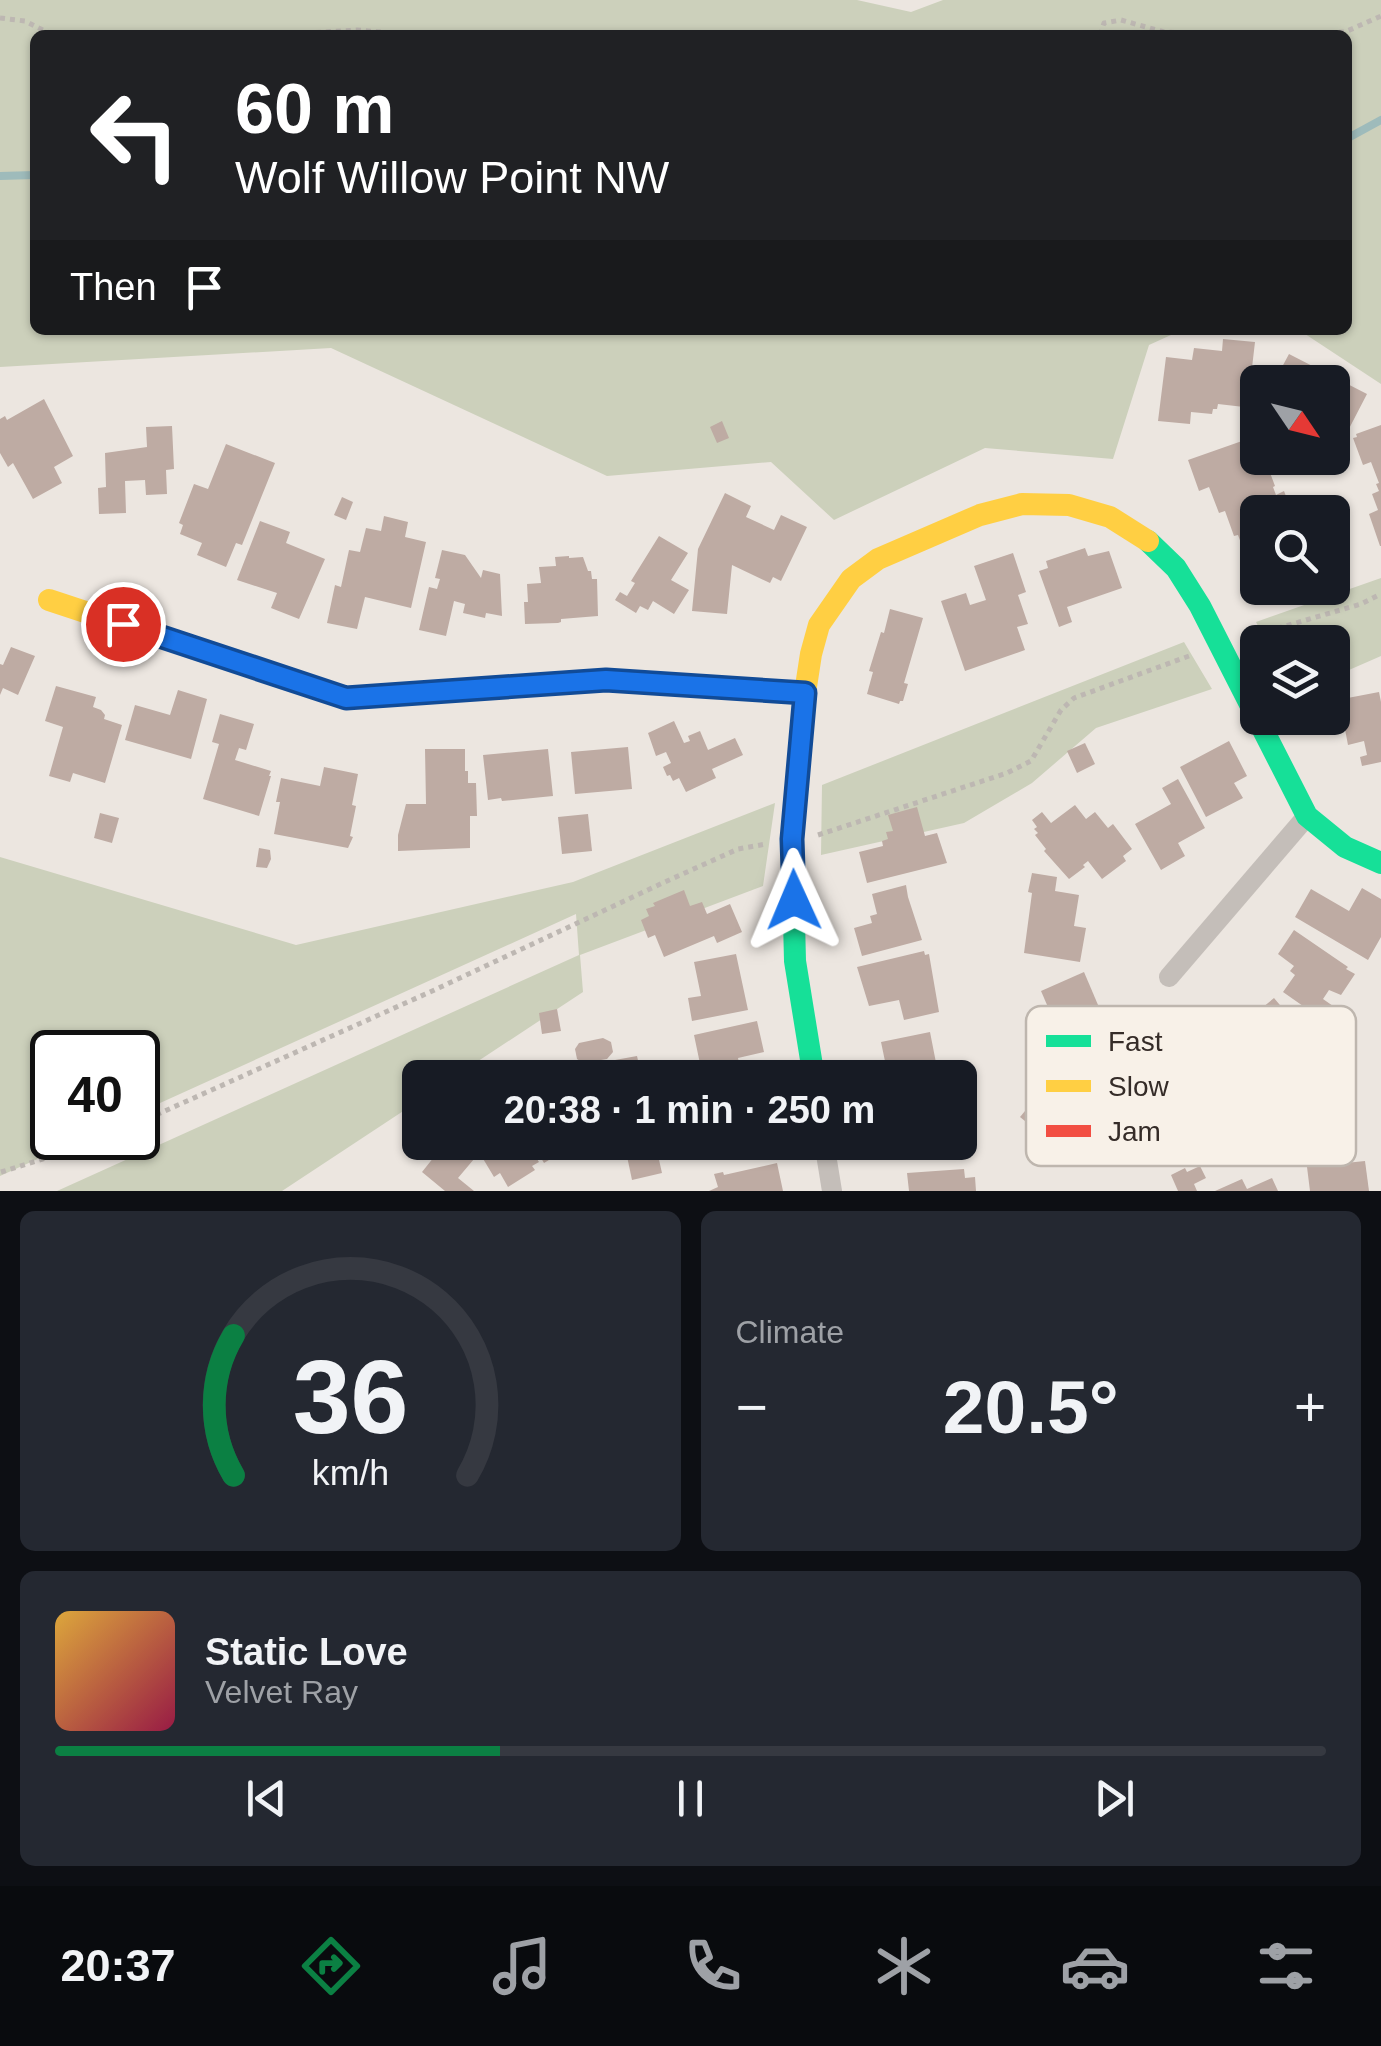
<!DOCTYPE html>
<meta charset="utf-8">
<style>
:root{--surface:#171b24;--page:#242831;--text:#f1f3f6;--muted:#9ea1a6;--line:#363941;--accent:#0b8043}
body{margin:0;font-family:Arial,sans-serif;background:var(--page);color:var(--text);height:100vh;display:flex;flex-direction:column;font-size:38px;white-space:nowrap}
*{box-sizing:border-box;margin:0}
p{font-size:32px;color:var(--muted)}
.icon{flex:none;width:55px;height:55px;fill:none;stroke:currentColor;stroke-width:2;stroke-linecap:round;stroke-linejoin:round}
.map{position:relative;height:1191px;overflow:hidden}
.side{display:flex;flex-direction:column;gap:20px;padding:20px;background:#0d0f14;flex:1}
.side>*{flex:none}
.hud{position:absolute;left:30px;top:30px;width:1322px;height:305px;border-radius:15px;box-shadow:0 2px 8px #0004;background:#202124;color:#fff;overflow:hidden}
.needle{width:65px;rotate:125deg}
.buttons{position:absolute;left:1240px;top:365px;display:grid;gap:20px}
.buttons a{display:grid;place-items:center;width:110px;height:110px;border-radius:15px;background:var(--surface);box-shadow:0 2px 8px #0004;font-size:50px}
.speed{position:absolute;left:30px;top:1030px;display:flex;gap:20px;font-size:50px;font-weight:700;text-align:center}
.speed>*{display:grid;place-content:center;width:130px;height:130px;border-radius:50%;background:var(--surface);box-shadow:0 2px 8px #0004;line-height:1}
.speed .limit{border:5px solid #111;border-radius:15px;background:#fff;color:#111}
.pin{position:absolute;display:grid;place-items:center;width:85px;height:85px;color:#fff;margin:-42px;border:5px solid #fff;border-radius:50%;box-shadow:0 2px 10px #0007}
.me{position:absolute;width:110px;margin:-55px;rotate:359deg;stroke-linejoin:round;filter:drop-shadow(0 0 8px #0008)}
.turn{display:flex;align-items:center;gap:35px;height:210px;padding:0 40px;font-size:45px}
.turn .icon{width:130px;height:130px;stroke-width:2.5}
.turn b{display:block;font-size:70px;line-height:85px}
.then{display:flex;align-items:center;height:95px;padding:0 40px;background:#0003;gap:20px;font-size:38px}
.big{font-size:75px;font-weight:700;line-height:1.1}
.side .widget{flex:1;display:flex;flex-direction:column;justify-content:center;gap:15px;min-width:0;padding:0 35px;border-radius:15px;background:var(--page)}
.side .dial{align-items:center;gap:0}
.dial svg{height:260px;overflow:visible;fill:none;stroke:var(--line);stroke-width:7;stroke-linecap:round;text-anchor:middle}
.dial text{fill:var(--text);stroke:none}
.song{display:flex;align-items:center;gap:30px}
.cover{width:120px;height:120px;border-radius:15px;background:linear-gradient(135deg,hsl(40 70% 55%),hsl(340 70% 35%))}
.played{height:10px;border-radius:5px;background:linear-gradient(90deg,var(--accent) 35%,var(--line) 35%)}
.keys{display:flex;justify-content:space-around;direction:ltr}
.heat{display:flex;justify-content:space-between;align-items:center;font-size:55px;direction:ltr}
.side .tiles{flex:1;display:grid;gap:20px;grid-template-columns:1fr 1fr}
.widget:last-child{grid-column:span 2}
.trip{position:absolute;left:402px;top:1060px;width:575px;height:100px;border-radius:15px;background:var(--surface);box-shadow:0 2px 8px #0004;font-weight:700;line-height:100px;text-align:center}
.tabs{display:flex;height:160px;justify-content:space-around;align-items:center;background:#090b0e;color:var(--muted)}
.tabs .icon{width:70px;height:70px}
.tabs .current{color:var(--accent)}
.tabs b{font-size:45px;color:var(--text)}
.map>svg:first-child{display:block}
.green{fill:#ccd0bb}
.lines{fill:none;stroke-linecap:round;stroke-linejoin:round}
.stream{stroke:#9ebbbb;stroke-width:8}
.building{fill:#beaba3}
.path{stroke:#bdb7b2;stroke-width:5;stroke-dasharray:5 5;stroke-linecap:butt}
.street{stroke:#c4beb9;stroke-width:20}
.fast{stroke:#16e098;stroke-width:22}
.slow{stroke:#ffcf43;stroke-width:22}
.jam{stroke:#f24e42;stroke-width:22}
.route-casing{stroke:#114b97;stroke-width:25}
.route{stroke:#1a73e8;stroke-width:18}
.key{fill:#f8f1e8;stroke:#beb6ae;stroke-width:2.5}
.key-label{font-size:28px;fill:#352c28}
</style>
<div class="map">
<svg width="1381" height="1191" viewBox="0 0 1381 1191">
<rect width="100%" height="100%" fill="#ece6e0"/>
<g class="green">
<path d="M0 0H857L911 12 943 0H1381V384L1299 330H1348V35H35V330H1182L1149 345 1113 459 985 448 834 520 771 462 607 476 331 348 0 367Z"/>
<path d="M1381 578V656L1333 677 1332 642H1266L1256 622Z"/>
<path d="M1184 642 1212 689 1096 728 1032 783 964 823 821 855 822 785Z"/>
<path d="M775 803 763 886 580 955 583 992 454 1077 420 1078V1100L282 1191H57L579 955 576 914 138 1113V1052H52V1138H84L0 1176V857L296 945 573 882Z"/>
</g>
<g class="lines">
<g class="stream">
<path d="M1348 138 1381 120"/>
<path d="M0 176 35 175"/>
</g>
</g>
<g class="building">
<path d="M1223 339 1255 342 1248 402H1245L1244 407 1218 404 1217 409H1213L1212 414 1191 412 1190 424 1158 421 1166 357 1192 360 1194 348 1222 351Z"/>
<path d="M1289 354 1367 394 1340 446 1332 443V382H1274Z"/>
<path d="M44 399 73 456 54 467 62 483 33 499 13 463 8 467 0 453V419L5 416 7 420Z"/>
<path d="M722 421 729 438 717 443 710 427Z"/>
<path d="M1381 425V546H1380L1369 514 1378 510 1372 494 1379 491 1376 484 1379 483 1371 462 1363 465 1353 438 1357 437 1356 434Z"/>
<path d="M172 426 174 469 166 470 167 494 146 495 145 480 125 481 126 513 99 514 98 488 106 487 105 453 147 447 146 427Z"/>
<path d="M1242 441 1243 445 1248 443 1256 466 1266 462 1275 486 1273 487 1276 495 1284 491 1292 512H1258L1257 568 1254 559 1248 562 1238 535 1234 536 1225 511 1219 513 1209 487 1199 491 1188 460Z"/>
<path d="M226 444 275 463 242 545 236 543 226 567 197 555 202 543 180 534 183 525 179 523 194 484 208 489Z"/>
<path d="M725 493 751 506 746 517 774 530 781 515 807 527 781 581 773 577 770 583 732 565 727 614 692 611 698 549Z"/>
<path d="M342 497 353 502 346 520 334 515Z"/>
<path d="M384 516 408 522 405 537 426 542 411 608 365 597 357 629 327 623 335 585 341 587 349 550 360 552 366 528 381 531Z"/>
<path d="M260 521 290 532 286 543 325 559 299 619 271 608 277 593 237 580Z"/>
<path d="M659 536 688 553 671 580 689 590 674 614 653 601 648 610 640 606 636 613 615 600 620 592 627 596 635 583 631 581Z"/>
<path d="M1085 548 1088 556 1109 551 1122 588 1067 607 1072 622 1059 627 1039 571 1048 568 1046 561Z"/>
<path d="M442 550 465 555 481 578 483 570 500 574 502 616 486 613 485 618 463 613 465 604 454 601 446 636 419 630 429 587 437 589 440 579 435 578Z"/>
<path d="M1013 553 1026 592 1018 595 1028 624 1017 627 1025 650 965 671 941 601 966 593 970 605 986 600 974 566Z"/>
<path d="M569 556V558L583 557 588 571H591L592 579H597L598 616 561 619V622L558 623 525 624 524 602H528L527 584 541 583 539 567 556 566 555 557Z"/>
<path d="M890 609 923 618 904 683 908 684 903 701H900L899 704 867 694 873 672 869 671 881 632 884 633Z"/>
<path d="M11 647 35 656 18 695 3 688 0 695V664L3 665Z"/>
<path d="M56 686 96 697 93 707 101 710 105 715 104 719 122 725 105 783 73 773 70 782 49 776 63 727 45 721Z"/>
<path d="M178 690 207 699 191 759 125 740 135 705 170 715Z"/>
<path d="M1379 692 1381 702V762L1362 766 1360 757 1367 755 1364 741 1348 745 1343 719 1332 720V701Z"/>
<path d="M220 714 254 724 246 750 239 748 235 760 271 771 269 776H271L259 816 203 799 219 744 212 742Z"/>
<path d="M674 721 684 743 690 741 688 736 700 731 708 750 735 738 743 755 712 769 716 778 686 792 679 778 673 781 670 775 667 776 663 767 671 763 666 752 656 756 648 733Z"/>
<path d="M1229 741 1247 776 1234 783 1243 798 1206 817 1180 767Z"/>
<path d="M1085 743 1095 764 1077 773 1067 751Z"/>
<path d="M628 747 632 789 575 794 571 752Z"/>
<path d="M425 749H465V771H468V783H476L477 816H470V848L398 851V835L406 804H426Z"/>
<path d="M548 749 553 796 502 801 501 798 488 800 483 755Z"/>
<path d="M324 767 358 774 352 805 356 806 350 836 353 837 348 848 274 834 280 802H276L281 778 320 786Z"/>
<path d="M1178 779 1205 828 1178 843 1185 856 1161 870 1135 824 1171 804 1162 788Z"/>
<path d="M1075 805 1086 819 1095 812 1108 828 1113 824 1132 849 1123 856 1126 861 1102 879 1088 861 1083 865 1085 867 1069 879 1044 851 1046 849 1035 835 1038 833 1034 829 1037 827 1032 820 1042 812 1051 823Z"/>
<path d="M917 807 925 836 937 833 947 863 867 883 859 852 883 846 882 841 888 839 886 832 893 831 888 815Z"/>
<path d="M100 813 119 818 112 843 94 838Z"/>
<path d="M588 814 592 851 562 854 558 817Z"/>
<path d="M259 848 270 850 271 859 267 868 256 867Z"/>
<path d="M1032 873 1057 877 1055 891 1079 895 1074 926 1086 928 1080 962 1024 953 1032 893 1028 892Z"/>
<path d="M906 885 908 897 922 940 862 956 854 928 872 923 870 916 877 914 872 894Z"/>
<path d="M1362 888 1381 899V937L1368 960 1295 917 1311 889 1349 911Z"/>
<path d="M684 890 690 906 702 902 707 914 730 904 742 932 717 943 714 936 664 957 655 935 648 938 641 920 649 916 646 909 655 906 653 903Z"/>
<path d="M1294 930 1348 967 1346 969 1355 974 1341 995 1329 990 1323 999 1333 1006 1325 1017 1315 1011 1313 1013 1283 992 1295 975 1290 971 1294 966 1278 954Z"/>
<path d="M924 951 925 955 929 954 939 1012 904 1020 899 1000 869 1006 857 967Z"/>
<path d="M736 954 748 1010 692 1021 688 998 701 996 694 962Z"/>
<path d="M1084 972 1107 1026 1064 1044 1041 991Z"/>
<path d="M1274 998 1317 1049 1270 1085 1246 1058 1263 1044 1245 1022Z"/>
<path d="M557 1009 561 1031 542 1034 539 1013Z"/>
<path d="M757 1021 764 1052 738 1058 742 1078H703L694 1035Z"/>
<path d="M930 1032 939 1078H879L877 1068 886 1066 881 1042Z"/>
<path d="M603 1038 611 1042 613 1052 607 1059 583 1063 577 1059 575 1049 579 1043Z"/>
<path d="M637 1056 642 1078H615L614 1069 617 1068 615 1060Z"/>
<path d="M1030 1105 1046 1118 1036 1130 1020 1117Z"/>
<path d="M446 1142H454L474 1159 458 1178 474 1191H445L422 1172Z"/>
<path d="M473 1142H563L567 1149 544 1163 537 1151 533 1153 539 1162 532 1166 535 1170 508 1187 500 1173 494 1177Z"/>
<path d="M624 1142H655L662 1173 632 1180Z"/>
<path d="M713 1142H780L781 1146 717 1160Z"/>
<path d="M900 1142H943L945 1151 904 1159Z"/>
<path d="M1365 1161 1369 1191H1310L1307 1167Z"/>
<path d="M777 1163 783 1191H709L718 1187 714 1174 723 1172 724 1175Z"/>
<path d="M1200 1166 1206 1178 1194 1184 1197 1191H1178L1171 1175 1185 1168 1187 1172Z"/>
<path d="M964 1169 965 1178 975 1177 976 1191H909L907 1173Z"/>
<path d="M1272 1178 1278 1191H1215L1242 1179 1247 1189Z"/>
</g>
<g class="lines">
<g class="path">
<path d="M0 18 25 21 53 35"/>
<path d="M276 35 357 30 414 35"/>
<path d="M1100 35 1104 23 1121 20 1164 32 1231 35"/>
<path d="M1259 35 1345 32 1381 16"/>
<path d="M1258 634 1361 604 1381 594"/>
<path d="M818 835 1007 773 1031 761 1061 710 1074 698 1189 656"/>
<path d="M138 1123 430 992 667 881 738 849 766 844"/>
<path d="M1 1172 62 1153 101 1138"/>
</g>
<g class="street">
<path d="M1169 977 1307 816"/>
<path d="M824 1142 832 1191"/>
</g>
<g class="fast">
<path d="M1148 541 1176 568 1200 606 1307 816 1345 847 1381 863"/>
<path d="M805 693 792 839 795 961 814 1078"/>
</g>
<g class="slow">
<path d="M49 600 346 698 610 680"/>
<path d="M805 693 811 654 819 625 851 579 878 559 980 515 1022 504 1069 505 1110 517 1148 541"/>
</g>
<path class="jam" d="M610 680 805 693"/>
</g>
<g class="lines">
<g class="route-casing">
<path id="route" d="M123 624 346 698 606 680 805 693 792 839 794 900"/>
</g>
<use href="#route" class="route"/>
</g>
<rect x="1026" y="1006" width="330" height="160" rx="15" class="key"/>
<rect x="1046" y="1035" width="45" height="12" fill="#16e098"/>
<rect x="1046" y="1080" width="45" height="12" fill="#ffcf43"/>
<rect x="1046" y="1125" width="45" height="12" fill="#f24e42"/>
<g class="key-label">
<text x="1108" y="1051">Fast</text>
<text x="1108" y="1096">Slow</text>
<text x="1108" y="1141">Jam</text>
</g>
</svg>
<div class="buttons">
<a><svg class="needle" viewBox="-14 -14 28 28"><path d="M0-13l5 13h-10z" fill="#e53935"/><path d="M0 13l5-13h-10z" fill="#9ea1a6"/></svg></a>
<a><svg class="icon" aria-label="search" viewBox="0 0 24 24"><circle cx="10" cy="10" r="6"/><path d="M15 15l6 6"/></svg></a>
<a><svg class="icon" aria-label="layers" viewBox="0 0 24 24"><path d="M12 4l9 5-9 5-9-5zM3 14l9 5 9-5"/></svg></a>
</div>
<div class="speed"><div class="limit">40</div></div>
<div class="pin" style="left:123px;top:624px;background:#d93025"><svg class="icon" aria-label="arrive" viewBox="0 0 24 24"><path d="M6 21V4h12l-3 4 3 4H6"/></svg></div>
<svg class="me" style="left:794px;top:900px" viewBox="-20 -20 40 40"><path d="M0-17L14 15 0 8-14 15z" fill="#1a73e8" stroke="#fff" stroke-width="4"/></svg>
<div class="trip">20:38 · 1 min · 250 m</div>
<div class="hud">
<div class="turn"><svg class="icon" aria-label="left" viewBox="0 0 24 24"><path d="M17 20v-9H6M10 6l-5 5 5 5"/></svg><div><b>60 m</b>Wolf Willow Point NW</div></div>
<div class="then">Then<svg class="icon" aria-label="arrive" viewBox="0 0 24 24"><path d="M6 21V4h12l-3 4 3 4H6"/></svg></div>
</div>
</div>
<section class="side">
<div class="tiles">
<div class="widget dial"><svg viewBox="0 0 100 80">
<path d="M14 69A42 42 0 1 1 86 69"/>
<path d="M14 69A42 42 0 0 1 14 26" stroke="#0b8043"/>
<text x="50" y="56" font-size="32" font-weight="700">36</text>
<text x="50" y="72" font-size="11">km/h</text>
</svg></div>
<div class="widget"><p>Climate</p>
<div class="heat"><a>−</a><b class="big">20.5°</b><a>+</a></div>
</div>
<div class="widget">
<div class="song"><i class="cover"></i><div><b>Static Love</b><p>Velvet Ray</p></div></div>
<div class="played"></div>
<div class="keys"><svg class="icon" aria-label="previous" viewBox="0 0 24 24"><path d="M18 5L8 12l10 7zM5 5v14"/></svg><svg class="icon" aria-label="pause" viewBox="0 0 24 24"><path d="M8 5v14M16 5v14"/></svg><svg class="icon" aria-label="next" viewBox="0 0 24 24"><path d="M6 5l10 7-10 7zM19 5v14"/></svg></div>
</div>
</div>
</section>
<nav class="tabs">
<b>20:37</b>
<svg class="icon current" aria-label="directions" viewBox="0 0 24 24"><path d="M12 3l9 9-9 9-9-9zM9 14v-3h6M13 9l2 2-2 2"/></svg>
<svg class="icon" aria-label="music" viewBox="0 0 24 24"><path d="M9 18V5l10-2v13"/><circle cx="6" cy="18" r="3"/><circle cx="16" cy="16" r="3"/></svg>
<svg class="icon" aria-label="phone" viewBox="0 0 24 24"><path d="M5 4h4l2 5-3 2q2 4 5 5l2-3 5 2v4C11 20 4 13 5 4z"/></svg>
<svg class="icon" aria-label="climate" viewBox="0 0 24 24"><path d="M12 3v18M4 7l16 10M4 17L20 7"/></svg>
<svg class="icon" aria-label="car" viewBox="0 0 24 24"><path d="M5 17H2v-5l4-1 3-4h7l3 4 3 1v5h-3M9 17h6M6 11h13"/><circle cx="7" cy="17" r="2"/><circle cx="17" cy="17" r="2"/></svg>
<svg class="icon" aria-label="filters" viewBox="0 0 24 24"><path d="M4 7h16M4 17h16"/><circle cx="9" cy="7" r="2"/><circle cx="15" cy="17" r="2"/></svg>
</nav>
